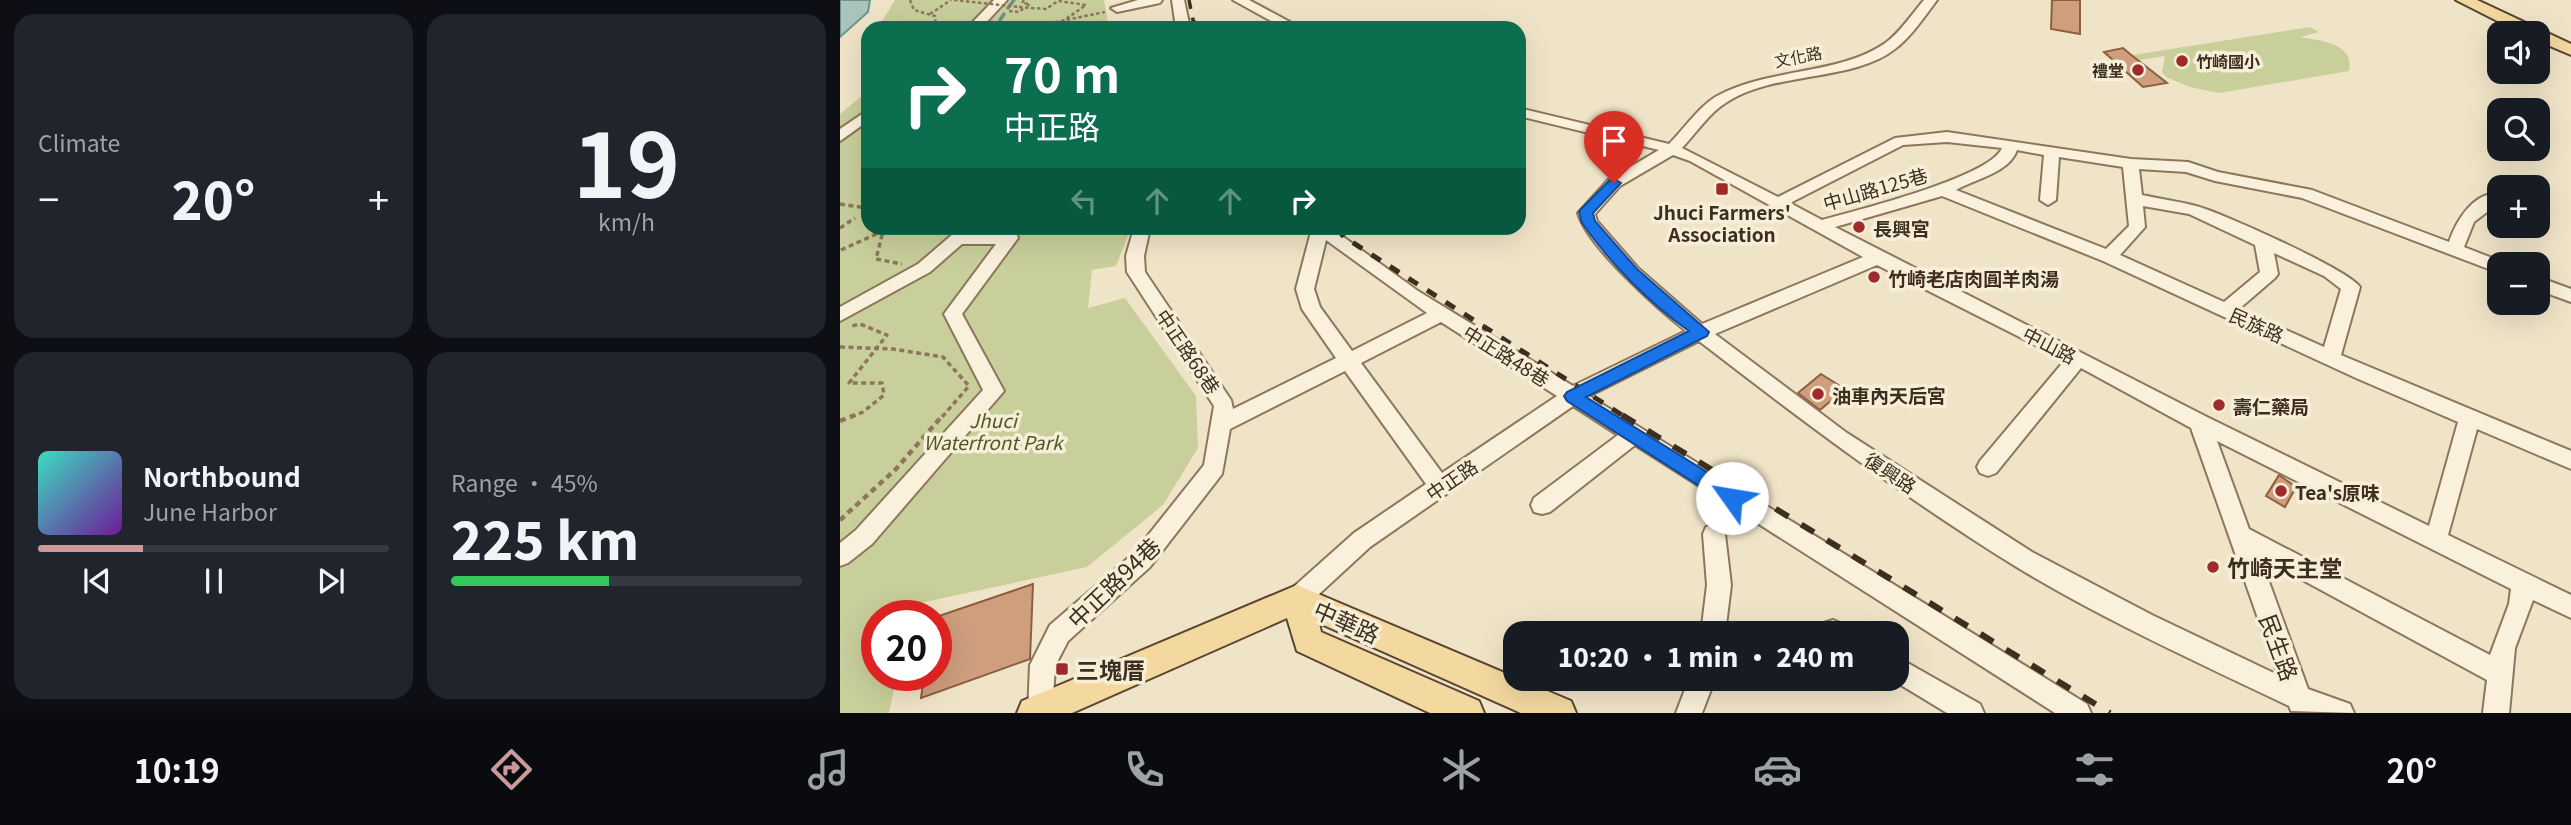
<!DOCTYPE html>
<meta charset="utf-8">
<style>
:root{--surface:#171b24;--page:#20242c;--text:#f1f3f6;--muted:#9ea1a6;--line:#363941;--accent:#cc999b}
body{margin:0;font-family:Georgia,"Noto Sans TC",serif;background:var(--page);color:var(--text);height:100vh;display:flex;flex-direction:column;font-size:26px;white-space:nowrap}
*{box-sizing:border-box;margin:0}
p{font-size:23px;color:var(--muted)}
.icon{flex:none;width:38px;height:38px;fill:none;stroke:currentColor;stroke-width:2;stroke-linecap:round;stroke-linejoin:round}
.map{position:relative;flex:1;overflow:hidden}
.drawer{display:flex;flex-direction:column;gap:14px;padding:14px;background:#0d0f14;width:840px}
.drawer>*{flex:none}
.hud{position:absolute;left:21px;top:21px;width:665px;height:214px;border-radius:21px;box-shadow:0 7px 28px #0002;background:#0b6e4f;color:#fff;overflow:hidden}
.fabs{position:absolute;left:1647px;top:21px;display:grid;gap:14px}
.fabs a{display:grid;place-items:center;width:63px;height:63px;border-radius:14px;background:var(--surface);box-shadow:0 7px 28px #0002;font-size:35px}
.speed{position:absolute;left:21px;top:600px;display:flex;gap:14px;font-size:35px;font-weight:700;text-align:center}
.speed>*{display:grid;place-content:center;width:91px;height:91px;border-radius:50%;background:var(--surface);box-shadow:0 7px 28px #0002;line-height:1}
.speed .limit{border:10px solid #d22;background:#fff;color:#111}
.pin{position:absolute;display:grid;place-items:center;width:60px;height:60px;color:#fff;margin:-72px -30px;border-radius:50% 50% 50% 0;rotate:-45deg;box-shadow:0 0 7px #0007}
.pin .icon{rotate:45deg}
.me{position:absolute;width:77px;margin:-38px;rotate:302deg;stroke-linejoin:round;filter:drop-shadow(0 0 5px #0008)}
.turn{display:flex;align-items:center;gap:24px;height:147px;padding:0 28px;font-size:32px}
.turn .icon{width:91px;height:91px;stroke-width:2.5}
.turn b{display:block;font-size:49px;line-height:60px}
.lanes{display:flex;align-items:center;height:66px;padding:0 28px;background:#0003;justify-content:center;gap:35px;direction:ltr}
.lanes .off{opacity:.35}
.big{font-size:52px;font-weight:800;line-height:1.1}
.drawer .tile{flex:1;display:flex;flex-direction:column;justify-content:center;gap:10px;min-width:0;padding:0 24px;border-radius:21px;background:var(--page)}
.drawer .dial{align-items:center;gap:0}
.dial b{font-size:91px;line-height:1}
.song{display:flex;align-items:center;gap:21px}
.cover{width:84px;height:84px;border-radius:10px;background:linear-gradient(135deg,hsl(170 70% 55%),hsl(280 70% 35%))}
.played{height:7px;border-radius:4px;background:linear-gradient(90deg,var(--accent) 30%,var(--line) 30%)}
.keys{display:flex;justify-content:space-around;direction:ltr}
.heat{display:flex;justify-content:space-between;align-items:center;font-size:38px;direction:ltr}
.charge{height:10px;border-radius:5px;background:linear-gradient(90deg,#34c759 45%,var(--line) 0)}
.drawer .tiles{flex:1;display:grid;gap:14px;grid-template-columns:repeat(2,1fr)}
.trip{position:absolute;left:663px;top:621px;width:406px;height:70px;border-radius:21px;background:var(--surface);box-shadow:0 7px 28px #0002;font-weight:800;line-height:70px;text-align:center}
.tab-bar{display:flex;height:112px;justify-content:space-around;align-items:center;background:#090b0e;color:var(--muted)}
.tab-bar .icon{width:49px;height:49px}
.tab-bar .active{color:var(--accent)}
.tab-bar b{font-size:32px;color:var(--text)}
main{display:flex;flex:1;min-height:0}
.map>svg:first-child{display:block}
.green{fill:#c9cf9b}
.water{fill:#a9c4bc;stroke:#6f938a;stroke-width:2}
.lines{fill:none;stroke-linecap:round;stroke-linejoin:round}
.stream{stroke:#6f938a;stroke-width:3.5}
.building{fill:#cf9f7d;stroke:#8d5f41;stroke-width:2}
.minor-casing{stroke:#8d765c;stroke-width:4}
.major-casing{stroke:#5b4430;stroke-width:4}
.path-far2{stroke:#8d765c;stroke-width:2.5;stroke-dasharray:3.5 2.5;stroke-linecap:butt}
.path-far1{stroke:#8d765c;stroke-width:3.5;stroke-dasharray:5 3.5;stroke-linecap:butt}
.path{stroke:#8d765c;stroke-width:4.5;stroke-dasharray:6 4.5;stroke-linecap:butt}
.minor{fill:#faf1dc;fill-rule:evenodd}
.major{fill:#f3d9a0;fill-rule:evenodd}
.rail-far2{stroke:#3d2e20;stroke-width:3.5;stroke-dasharray:9 9;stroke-linecap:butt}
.rail-far1{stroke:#3d2e20;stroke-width:5;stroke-dasharray:11 11;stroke-linecap:butt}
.rail{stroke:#3d2e20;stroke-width:6;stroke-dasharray:15 15;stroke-linecap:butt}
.path-bridge{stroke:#8d765c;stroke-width:2.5;stroke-dasharray:3.5 2.5;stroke-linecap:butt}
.route{fill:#1a73e8;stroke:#114b97;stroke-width:2}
.poi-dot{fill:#9e2a2b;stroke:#f7eed8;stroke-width:2.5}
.labels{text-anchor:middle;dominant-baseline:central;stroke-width:7;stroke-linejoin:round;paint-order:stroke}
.far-street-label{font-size:16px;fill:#3d2e20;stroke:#f7eed8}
.far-poi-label{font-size:16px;font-weight:bold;fill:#3d2e20;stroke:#f7eed8;text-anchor:start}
.street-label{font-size:19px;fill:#3d2e20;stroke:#f7eed8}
.poi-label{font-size:19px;font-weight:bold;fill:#3d2e20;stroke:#f7eed8;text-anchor:start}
.park-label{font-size:19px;font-style:italic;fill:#4d5a26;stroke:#f7eed8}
.near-poi-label{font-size:23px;font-weight:bold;fill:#3d2e20;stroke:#f7eed8;text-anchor:start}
.near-street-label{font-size:23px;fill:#3d2e20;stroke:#f7eed8}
</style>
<main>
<section class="drawer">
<div class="tiles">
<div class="tile"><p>Climate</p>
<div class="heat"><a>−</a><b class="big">20°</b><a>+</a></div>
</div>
<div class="tile dial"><b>19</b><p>km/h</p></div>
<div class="tile">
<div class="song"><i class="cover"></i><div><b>Northbound</b><p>June Harbor</p></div></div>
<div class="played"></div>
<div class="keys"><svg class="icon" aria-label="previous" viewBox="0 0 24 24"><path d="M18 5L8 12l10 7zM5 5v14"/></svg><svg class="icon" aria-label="pause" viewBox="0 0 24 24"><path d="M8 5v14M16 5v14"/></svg><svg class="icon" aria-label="next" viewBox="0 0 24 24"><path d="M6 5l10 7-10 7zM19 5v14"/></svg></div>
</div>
<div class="tile"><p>Range · 45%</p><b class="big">225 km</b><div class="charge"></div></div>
</div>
</section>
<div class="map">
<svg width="1731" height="713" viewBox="0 0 1731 713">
<rect width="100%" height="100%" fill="#f0e4c8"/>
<g class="green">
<path d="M55 0H264L269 28H41L39 26Z"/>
<path d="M1470 27 1479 32 1460 37C1481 41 1515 43 1509 71L1379 93 1350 87 1326 77 1322 72 1325 56 1299 60 1293 55Z"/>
<path d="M28 91V228H291L276 266 252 270 248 308 285 298 356 396 358 448 323 505 247 567 71 605 68 616H37V676H57L49 713H0V114Z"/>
</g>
<path class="water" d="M0 0H30L28 12 0 37Z"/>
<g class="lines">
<g class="stream">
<path d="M168 8 174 0"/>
<path d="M160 20 164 14"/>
</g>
</g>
<g class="building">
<path d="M1212 0H1240V34L1211 29Z"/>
<path d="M1283 48 1290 54 1327 83 1303 87 1264 52Z"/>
<path d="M981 374 1005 389 980 410 958 393Z"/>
<path d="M1439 475 1456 487 1445 507 1426 496Z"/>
<path d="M193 584 190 659 81 698 84 676H96V617Z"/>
</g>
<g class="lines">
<g class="minor-casing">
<g id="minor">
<path d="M154 0H167L141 28H127Z"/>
<path d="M298 0H322L320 3 277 12 271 8Z"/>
<path d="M332 0H344L350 28H336Z"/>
<path d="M393 0H409L461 28H444Z"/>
<path d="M1084 0H1097C1085 16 1071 37 1055 49 1013 82 935 71 887 102 870 112 856 133 842 148L938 197 1055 138 1107 132 1291 159 1348 162 1378 172 1472 190 1609 242C1616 221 1634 191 1659 194V203L1634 222 1624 247 1665 263 1659 264V273L1462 198 1375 181 1346 172 1299 169 1302 195C1320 199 1338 201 1356 206 1380 212 1509 270 1520 287L1501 355 1731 451V469L1637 429 1608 535 1731 595V618L1693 600 1675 648 1669 713H1643L1647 680 1420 557 1468 689 1510 704 1514 713 1451 711 1449 706C1357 662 1262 619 1175 566 1065 498 961 420 859 341L749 396 1247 704 1251 713H1215L795 445 710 512 702 514 694 512 691 505 694 498 778 435 733 406 530 547 465 607 457 610 449 607 445 599 449 591 514 533 586 484 505 371 390 429 382 474 310 567 228 641 215 666 212 713H188L190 665 210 625 294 553 364 465 374 406 287 272 286 256 294 228H310L304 256 305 272 391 400 393 409 496 358 462 309 456 289 472 228H491L578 291 733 386 846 331C818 309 747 246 738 213L768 180 819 150 679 116V108L829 144C844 129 861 104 879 95 930 68 998 75 1044 44 1059 34 1072 14 1084 0ZM1107 142 1162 148C1151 177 1014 211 982 220L950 203 1063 145ZM1177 150 1204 155 1200 200 1208 205 1216 200 1219 157 1283 167 1289 226 1266 249 1116 190C1135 179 1169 173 1177 150ZM833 155 850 161 1023 257 862 324 798 268 757 221 755 214 780 186ZM1102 196 1263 261 1516 378 1618 422 1589 526 1367 417 995 227ZM1303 206 1349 214 1415 245 1420 272 1384 302 1280 255 1305 227ZM486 240 587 313 512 351 480 307 474 289ZM1434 253 1484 276 1501 289 1484 347 1399 309 1435 278 1438 274ZM1037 265 1225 360 1140 461 1137 467 1140 473 1148 476 1156 473 1241 368 1351 428 1438 675 1312 615 1192 552 1007 433 875 334ZM601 322 717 396 602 473 521 363ZM1377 441 1671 589 1669 604 1650 655 1409 529Z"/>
<path d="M28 110V121L0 141V129Z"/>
<path d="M120 228H138L134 233H159L158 228H174L178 238 122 314 164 391 32 544 8 563 0 566V543L16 530 143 390 104 314 156 244H122L90 272 0 321V307L78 264Z"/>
<path d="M1698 277 1731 289V302L1698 290Z"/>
<path d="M874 524 882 527 885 534 891 585 885 634H861L867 585 863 534 866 527Z"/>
<path d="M993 620 1007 626 1010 634H982L984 623Z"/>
<path d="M1057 657 1140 704 1144 713H1107L1051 679H1057Z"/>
<path d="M849 679H875L862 713H836Z"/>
</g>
</g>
<g class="major-casing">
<g id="major">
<path d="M1616 0H1637L1731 44V55L1698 41V33H1681Z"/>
<path d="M457 585 731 701 736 713H681L479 623 481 632 639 701 644 713H590L457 651 447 618 232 713H177L182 701Z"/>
</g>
</g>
<g class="path-far2">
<path d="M70 0 74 10 95 16 96 28"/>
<path d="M184 0 182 3 190 4 187 6"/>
<path d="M179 7 206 9 218 1 246 5 213 28"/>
<path d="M169 11 179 12 184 8"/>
<path d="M90 14 111 0"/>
<path d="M155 24 211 23 265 12"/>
</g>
<g class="path-far1">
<path d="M0 204 27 208"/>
<path d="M0 228 15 218"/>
<path d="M47 228 43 231 36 259 62 264"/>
<path d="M1 250 43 231"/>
<path d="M0 347 53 349 103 357 129 386 102 417"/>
<path d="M11 417 23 412 44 395 42 383H9L47 335 20 324 12 326"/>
</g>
<g class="path">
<path d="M0 421 15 415"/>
<path d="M0 520 55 470 103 415"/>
</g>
<use href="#minor" class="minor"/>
<use href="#major" class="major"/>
<path class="rail-far2" d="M349 0 353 20 359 28"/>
<path class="rail-far1" d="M497 228 504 237 785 417"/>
<path class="rail" d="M782 415 1270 713"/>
<path class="path-bridge" d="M114 0 179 7"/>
</g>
<path class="route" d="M774 179 781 183 753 213 755 221 797 269 869 332 867 336 746 397 899 492 902 498 899 503 892 505 886 503 727 401 724 396 727 392 849 331C809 303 770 263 742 223L739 212 741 209 770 180Z"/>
<g class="poi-dot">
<circle cx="1342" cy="61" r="7"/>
<circle cx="1298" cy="70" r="7"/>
<rect x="875" y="182" width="14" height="14" rx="3.5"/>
<circle cx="1019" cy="227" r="7"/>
<circle cx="1034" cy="277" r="7"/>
<circle cx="978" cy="394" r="7"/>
<circle cx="1379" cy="405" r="7"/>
<circle cx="1441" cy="491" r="7"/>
<circle cx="1373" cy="567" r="7"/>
<rect x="215" y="662" width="14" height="14" rx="3.5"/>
</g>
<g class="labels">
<g class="far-street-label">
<text transform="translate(958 56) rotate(-11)">文化路</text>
</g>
<g class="far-poi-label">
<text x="1356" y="61">竹崎國小</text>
<text x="1284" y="70" text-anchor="end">禮堂</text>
</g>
<g class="street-label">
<text transform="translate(1035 188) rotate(-16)">中山路125巷</text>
<text transform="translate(1417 324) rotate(24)">民族路</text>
<text transform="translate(1210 344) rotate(27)">中山路</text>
<text transform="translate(349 351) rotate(56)">中正路68巷</text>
<text transform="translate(667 355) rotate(32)">中正路48巷</text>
<text transform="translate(1051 472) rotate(33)">復興路</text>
<text transform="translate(611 479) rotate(-34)">中正路</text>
</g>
<g class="poi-label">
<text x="882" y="211" text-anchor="middle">Jhuci Farmers'<tspan x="882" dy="22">Association</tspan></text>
<text x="1033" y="227">長興宮</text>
<text x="1048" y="277">竹崎老店肉圓羊肉湯</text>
<text x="992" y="394">油車內天后宮</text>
<text x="1393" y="405">壽仁藥局</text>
<text x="1455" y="491">Tea's原味</text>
</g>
<g class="park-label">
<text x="153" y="419">Jhuci<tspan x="153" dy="22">Waterfront Park</tspan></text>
</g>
<g class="near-poi-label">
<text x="1387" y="567">竹崎天主堂</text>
<text x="236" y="669">三塊厝</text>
</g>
<g class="near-street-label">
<text transform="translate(273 582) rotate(-44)">中正路94巷</text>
<text transform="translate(507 621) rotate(24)">中華路</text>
<text transform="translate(1440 647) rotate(70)">民生路</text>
</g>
</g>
</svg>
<div class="fabs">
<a><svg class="icon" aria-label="sound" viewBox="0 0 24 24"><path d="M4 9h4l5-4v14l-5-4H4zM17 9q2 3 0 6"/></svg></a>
<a><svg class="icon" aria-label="search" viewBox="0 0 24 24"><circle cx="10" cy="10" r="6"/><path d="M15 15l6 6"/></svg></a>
<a>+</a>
<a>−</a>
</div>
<div class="speed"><div class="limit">20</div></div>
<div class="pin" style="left:774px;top:183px;background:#d93025"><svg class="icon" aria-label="arrive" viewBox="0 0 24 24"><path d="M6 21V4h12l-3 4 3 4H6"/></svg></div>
<svg class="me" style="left:892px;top:498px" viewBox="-20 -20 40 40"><circle r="19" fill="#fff"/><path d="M0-13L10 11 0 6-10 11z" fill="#1a73e8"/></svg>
<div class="trip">10:20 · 1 min · 240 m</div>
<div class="hud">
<div class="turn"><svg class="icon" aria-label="right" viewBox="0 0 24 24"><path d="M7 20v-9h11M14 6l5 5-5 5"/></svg><div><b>70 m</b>中正路</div></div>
<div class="lanes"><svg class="icon off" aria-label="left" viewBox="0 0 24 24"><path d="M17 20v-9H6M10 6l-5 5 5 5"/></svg><svg class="icon off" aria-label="ahead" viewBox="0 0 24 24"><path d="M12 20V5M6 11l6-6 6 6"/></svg><svg class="icon off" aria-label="ahead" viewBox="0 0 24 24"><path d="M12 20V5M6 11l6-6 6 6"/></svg><svg class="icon" aria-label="right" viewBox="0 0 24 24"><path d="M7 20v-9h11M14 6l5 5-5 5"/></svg></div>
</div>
</div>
</main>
<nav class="tab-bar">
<b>10:19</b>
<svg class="icon active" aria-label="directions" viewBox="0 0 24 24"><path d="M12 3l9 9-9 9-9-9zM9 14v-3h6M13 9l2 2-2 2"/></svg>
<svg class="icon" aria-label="music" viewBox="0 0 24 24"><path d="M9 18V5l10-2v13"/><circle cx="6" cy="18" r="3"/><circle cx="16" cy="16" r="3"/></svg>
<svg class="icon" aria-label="phone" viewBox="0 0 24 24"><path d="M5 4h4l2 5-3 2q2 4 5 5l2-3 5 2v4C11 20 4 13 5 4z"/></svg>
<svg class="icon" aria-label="climate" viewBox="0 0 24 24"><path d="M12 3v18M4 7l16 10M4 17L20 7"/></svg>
<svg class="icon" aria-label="car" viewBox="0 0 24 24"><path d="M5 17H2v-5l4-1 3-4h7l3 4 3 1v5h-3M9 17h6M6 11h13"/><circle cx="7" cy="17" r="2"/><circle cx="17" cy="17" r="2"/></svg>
<svg class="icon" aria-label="filters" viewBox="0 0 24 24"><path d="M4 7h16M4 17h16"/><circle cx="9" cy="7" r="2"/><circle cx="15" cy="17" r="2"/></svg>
<b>20°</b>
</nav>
